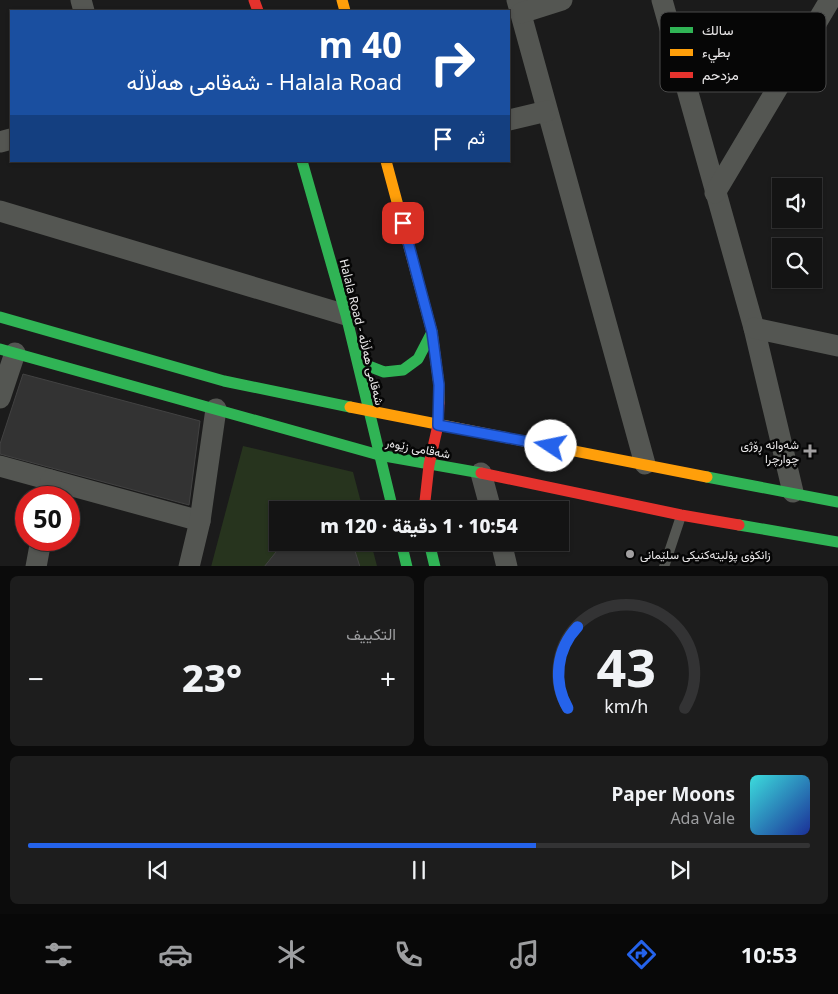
<!DOCTYPE html>
<html lang="ar">
<meta charset="utf-8">
<style>
:root{--surface:#141414;--page:#1d1d1d;--text:#f1f3f6;--muted:#9d9ea0;--line:#333334;--accent:#2563eb}
body{margin:0;font-family:"Noto Sans",Vazirmatn,sans-serif;background:var(--page);color:var(--text);direction:rtl;height:100vh;display:flex;flex-direction:column;font-size:19px;white-space:nowrap}
*{box-sizing:border-box;margin:0}
p{font-size:16px;color:var(--muted)}
.icon{flex:none;width:28px;height:28px;fill:none;stroke:currentColor;stroke-width:2;stroke-linecap:round;stroke-linejoin:round}
.map{position:relative;height:566px;overflow:hidden;direction:ltr}
.side{display:flex;flex-direction:column;gap:10px;padding:10px;background:#0b0b0b;flex:1}
.side>*{flex:none}
.hud{position:absolute;left:10px;top:10px;width:500px;height:152px;border-radius:0px;box-shadow:0 1px 4px #0004,0 0 0 1px var(--line);direction:rtl;background:#1a4fa0;color:#fff;overflow:hidden}
.tools{position:absolute;left:772px;top:178px;display:grid;gap:10px}
.tools a{display:grid;place-items:center;width:50px;height:50px;border-radius:0px;background:var(--surface);box-shadow:0 1px 4px #0004,0 0 0 1px var(--line);font-size:25px}
.speed{position:absolute;left:15px;top:486px;display:flex;gap:10px;font-size:25px;font-weight:700;text-align:center}
.speed>*{display:grid;place-content:center;width:65px;height:65px;border-radius:50%;background:var(--surface);box-shadow:0 1px 4px #0004,0 0 0 1px var(--line);line-height:1}
.speed .limit{border:8px solid #d22;background:#fff;color:#111}
.pin{position:absolute;display:grid;place-items:center;width:42px;height:42px;color:#fff;margin:-21px;border-radius:10px;box-shadow:0 2px 8px #0006}
.me{position:absolute;width:55px;margin:-28px;rotate:281deg;stroke-linejoin:round;filter:drop-shadow(0 0 4px #0008)}
.turn{display:flex;align-items:center;gap:18px;height:105px;padding:0 25px;font-size:22px}
.turn .icon{width:65px;height:65px;stroke-width:2.5}
.turn b{display:block;font-size:35px;line-height:42px}
.then{display:flex;align-items:center;height:48px;padding:0 25px;background:#0003;gap:10px;font-size:19px}
.big{font-size:38px;font-weight:800;line-height:1.1}
.side .widget{flex:1;display:flex;flex-direction:column;justify-content:center;gap:8px;min-width:0;padding:0 18px;border-radius:8px;background:var(--page)}
.side .dial{align-items:center;gap:0}
.dial svg{height:130px;overflow:visible;fill:none;stroke:var(--line);stroke-width:7;stroke-linecap:round;text-anchor:middle}
.dial text{fill:var(--text);stroke:none}
.song{display:flex;align-items:center;gap:15px}
.cover{width:60px;height:60px;border-radius:8px;background:linear-gradient(135deg,hsl(180 70% 55%),hsl(230 70% 35%))}
.played{height:5px;border-radius:2px;background:linear-gradient(90deg,var(--accent) 65%,var(--line) 65%)}
.keys{display:flex;justify-content:space-around;direction:ltr}
.heat{display:flex;justify-content:space-between;align-items:center;font-size:28px;direction:ltr}
.side .tiles{flex:1;display:grid;gap:10px;grid-template-columns:1fr 1fr}
.widget:last-child{grid-column:span 2}
.trip{position:absolute;left:269px;top:501px;width:300px;height:50px;border-radius:0px;background:var(--surface);box-shadow:0 1px 4px #0004,0 0 0 1px var(--line);font-weight:800;line-height:50px;text-align:center;direction:rtl}
.dock{display:flex;height:80px;justify-content:space-around;align-items:center;background:#080808;color:var(--muted)}
.dock .icon{width:35px;height:35px}
.dock .active{color:var(--accent)}
.dock b{font-size:22px;color:var(--text)}
.map>svg:first-child{display:block}
.green{fill:#27341e}
.building{fill:#333;stroke:#424242}
.lines{fill:none;stroke-linecap:round;stroke-linejoin:round}
.lane{stroke:#545652;stroke-width:10}
.street{stroke:#545652;stroke-width:21}
.fast{stroke:#30b455;stroke-width:11}
.slow{stroke:#ff9f0a;stroke-width:11}
.jam{stroke:#e5322d;stroke-width:11}
.route-casing{stroke:#184099;stroke-width:12}
.route{stroke:#2563eb;stroke-width:9}
.poi-dot{fill:#a2a0a1;stroke:#060606;stroke-width:2}
.labels{text-anchor:middle;dominant-baseline:central;stroke-width:5;stroke-linejoin:round;paint-order:stroke}
.street-label{font-size:12px;fill:#eae8e9;stroke:#060606}
.poi-label{font-size:12px;fill:#eae8e9;stroke:#060606;text-anchor:end}
.key{fill:#060606;stroke:#4a4a4a;stroke-width:1}
.key-label{font-size:14px;fill:#eae8e9}
</style>
<div class="map">
<svg width="838" height="567" viewBox="0 0 838 567">
<rect width="100%" height="100%" fill="#1b1b1b"/>
<path class="green" d="M243 446 353 472 363 510H278V542L371 543 377 566 211 567Z"/>
<g class="building">
<path d="M23 374 200 421 189 505 0 454V444Z"/>
<path d="M284 542H362L355 551 360 567H264Z"/>
</g>
<g class="lines">
<path class="lane" d="M664 567 681 516"/>
<g class="street">
<path d="M81 0 84 11"/>
<path d="M517 0 645 464"/>
<path d="M662 0 754 328 793 492"/>
<path d="M521 13 562 0"/>
<path d="M509 120 547 111"/>
<path d="M0 142 11 139"/>
<path d="M715 193 830 0"/>
<path d="M0 211 346 315"/>
<path d="M754 328 838 346"/>
<path d="M0 398 15 353"/>
<path d="M0 466 200 521"/>
<path d="M481 473 491 510"/>
<path d="M48 498 51 480"/>
<path d="M501 542 507 567"/>
<path d="M36 567 41 540"/>
<path d="M189 567 200 521 216 409"/>
</g>
<g class="fast">
<path d="M302 161 346 315 393 510"/>
<path d="M0 317 224 381 350 407"/>
<path d="M0 349 379 455 481 473"/>
<path d="M355 350 366 365 384 372 403 370 418 359 432 332"/>
<path d="M707 477 838 502"/>
<path d="M739 525 838 542"/>
<path d="M401 542 407 567"/>
<path d="M429 542 435 567"/>
</g>
<g class="slow">
<path d="M342 0 345 11"/>
<path d="M386 161 432 332 439 385V403"/>
<path d="M350 407 707 477"/>
</g>
<g class="jam">
<path d="M254 0 258 11"/>
<path d="M481 473 681 515 739 525"/>
<path d="M424 510 429 465 438 425 439 403"/>
</g>
</g>
<g class="lines">
<g class="route-casing">
<path id="route" d="M403 223 432 332 439 385 438 425 551 446"/>
</g>
<use href="#route" class="route"/>
</g>
<g class="poi-dot">
<path d="M807.5 443.5h5v5h5v5h-5v5h-5v-5h-5v-5h5z"/>
<circle cx="630" cy="554" r="5"/>
</g>
<g class="labels">
<g class="street-label">
<text transform="translate(362 332) rotate(76)">Halala Road - شەقامی هەڵاڵە</text>
<text transform="translate(418 448) rotate(11)">شەقامی زێوەر</text>
</g>
<g class="poi-label">
<text x="799" y="444">شەوانە ڕۆژی<tspan x="799" dy="14">چوارچرا</tspan></text>
<text x="640" y="554" text-anchor="start">زانکۆی پۆلیتەکنیکی سلێمانی</text>
</g>
</g>
<rect x="660" y="12" width="166" height="80" rx="8" class="key"/>
<rect x="670" y="27" width="23" height="6" fill="#30b455"/>
<rect x="670" y="49" width="23" height="7" fill="#ff9f0a"/>
<rect x="670" y="72" width="23" height="6" fill="#e5322d"/>
<g class="key-label">
<text x="702" y="35">سالك</text>
<text x="702" y="57">بطيء</text>
<text x="702" y="80">مزدحم</text>
</g>
</svg>
<div class="tools">
<a><svg class="icon" aria-label="sound" viewBox="0 0 24 24"><path d="M4 9h4l5-4v14l-5-4H4zM17 9q2 3 0 6"/></svg></a>
<a><svg class="icon" aria-label="search" viewBox="0 0 24 24"><circle cx="10" cy="10" r="6"/><path d="M15 15l6 6"/></svg></a>
</div>
<div class="speed"><div class="limit">50</div></div>
<div class="pin" style="left:403px;top:223px;background:#d93025"><svg class="icon" aria-label="arrive" viewBox="0 0 24 24"><path d="M6 21V4h12l-3 4 3 4H6"/></svg></div>
<svg class="me" style="left:551px;top:446px" viewBox="-20 -20 40 40"><circle r="19" fill="#fff"/><path d="M0-13L10 11 0 6-10 11z" fill="#2563eb"/></svg>
<div class="trip">10:54 · 1 دقيقة · 120 m</div>
<div class="hud">
<div class="turn"><svg class="icon" aria-label="right" viewBox="0 0 24 24"><path d="M7 20v-9h11M14 6l5 5-5 5"/></svg><div><b>40 m</b>Halala Road - شەقامی هەڵاڵە</div></div>
<div class="then">ثم<svg class="icon" aria-label="arrive" viewBox="0 0 24 24"><path d="M6 21V4h12l-3 4 3 4H6"/></svg></div>
</div>
</div>
<section class="side">
<div class="tiles">
<div class="widget dial"><svg viewBox="0 0 100 80">
<path d="M14 69A42 42 0 1 1 86 69"/>
<path d="M14 69A42 42 0 0 1 20 19" stroke="#2563eb"/>
<text x="50" y="56" font-size="32" font-weight="700">43</text>
<text x="50" y="72" font-size="11">km/h</text>
</svg></div>
<div class="widget"><p>التكييف</p>
<div class="heat"><a>−</a><b class="big">23°</b><a>+</a></div>
</div>
<div class="widget">
<div class="song"><i class="cover"></i><div><b>Paper Moons</b><p>Ada Vale</p></div></div>
<div class="played"></div>
<div class="keys"><svg class="icon" aria-label="previous" viewBox="0 0 24 24"><path d="M18 5L8 12l10 7zM5 5v14"/></svg><svg class="icon" aria-label="pause" viewBox="0 0 24 24"><path d="M8 5v14M16 5v14"/></svg><svg class="icon" aria-label="next" viewBox="0 0 24 24"><path d="M6 5l10 7-10 7zM19 5v14"/></svg></div>
</div>
</div>
</section>
<nav class="dock">
<b>10:53</b>
<svg class="icon active" aria-label="directions" viewBox="0 0 24 24"><path d="M12 3l9 9-9 9-9-9zM9 14v-3h6M13 9l2 2-2 2"/></svg>
<svg class="icon" aria-label="music" viewBox="0 0 24 24"><path d="M9 18V5l10-2v13"/><circle cx="6" cy="18" r="3"/><circle cx="16" cy="16" r="3"/></svg>
<svg class="icon" aria-label="phone" viewBox="0 0 24 24"><path d="M5 4h4l2 5-3 2q2 4 5 5l2-3 5 2v4C11 20 4 13 5 4z"/></svg>
<svg class="icon" aria-label="climate" viewBox="0 0 24 24"><path d="M12 3v18M4 7l16 10M4 17L20 7"/></svg>
<svg class="icon" aria-label="car" viewBox="0 0 24 24"><path d="M5 17H2v-5l4-1 3-4h7l3 4 3 1v5h-3M9 17h6M6 11h13"/><circle cx="7" cy="17" r="2"/><circle cx="17" cy="17" r="2"/></svg>
<svg class="icon" aria-label="filters" viewBox="0 0 24 24"><path d="M4 7h16M4 17h16"/><circle cx="9" cy="7" r="2"/><circle cx="15" cy="17" r="2"/></svg>
</nav>
